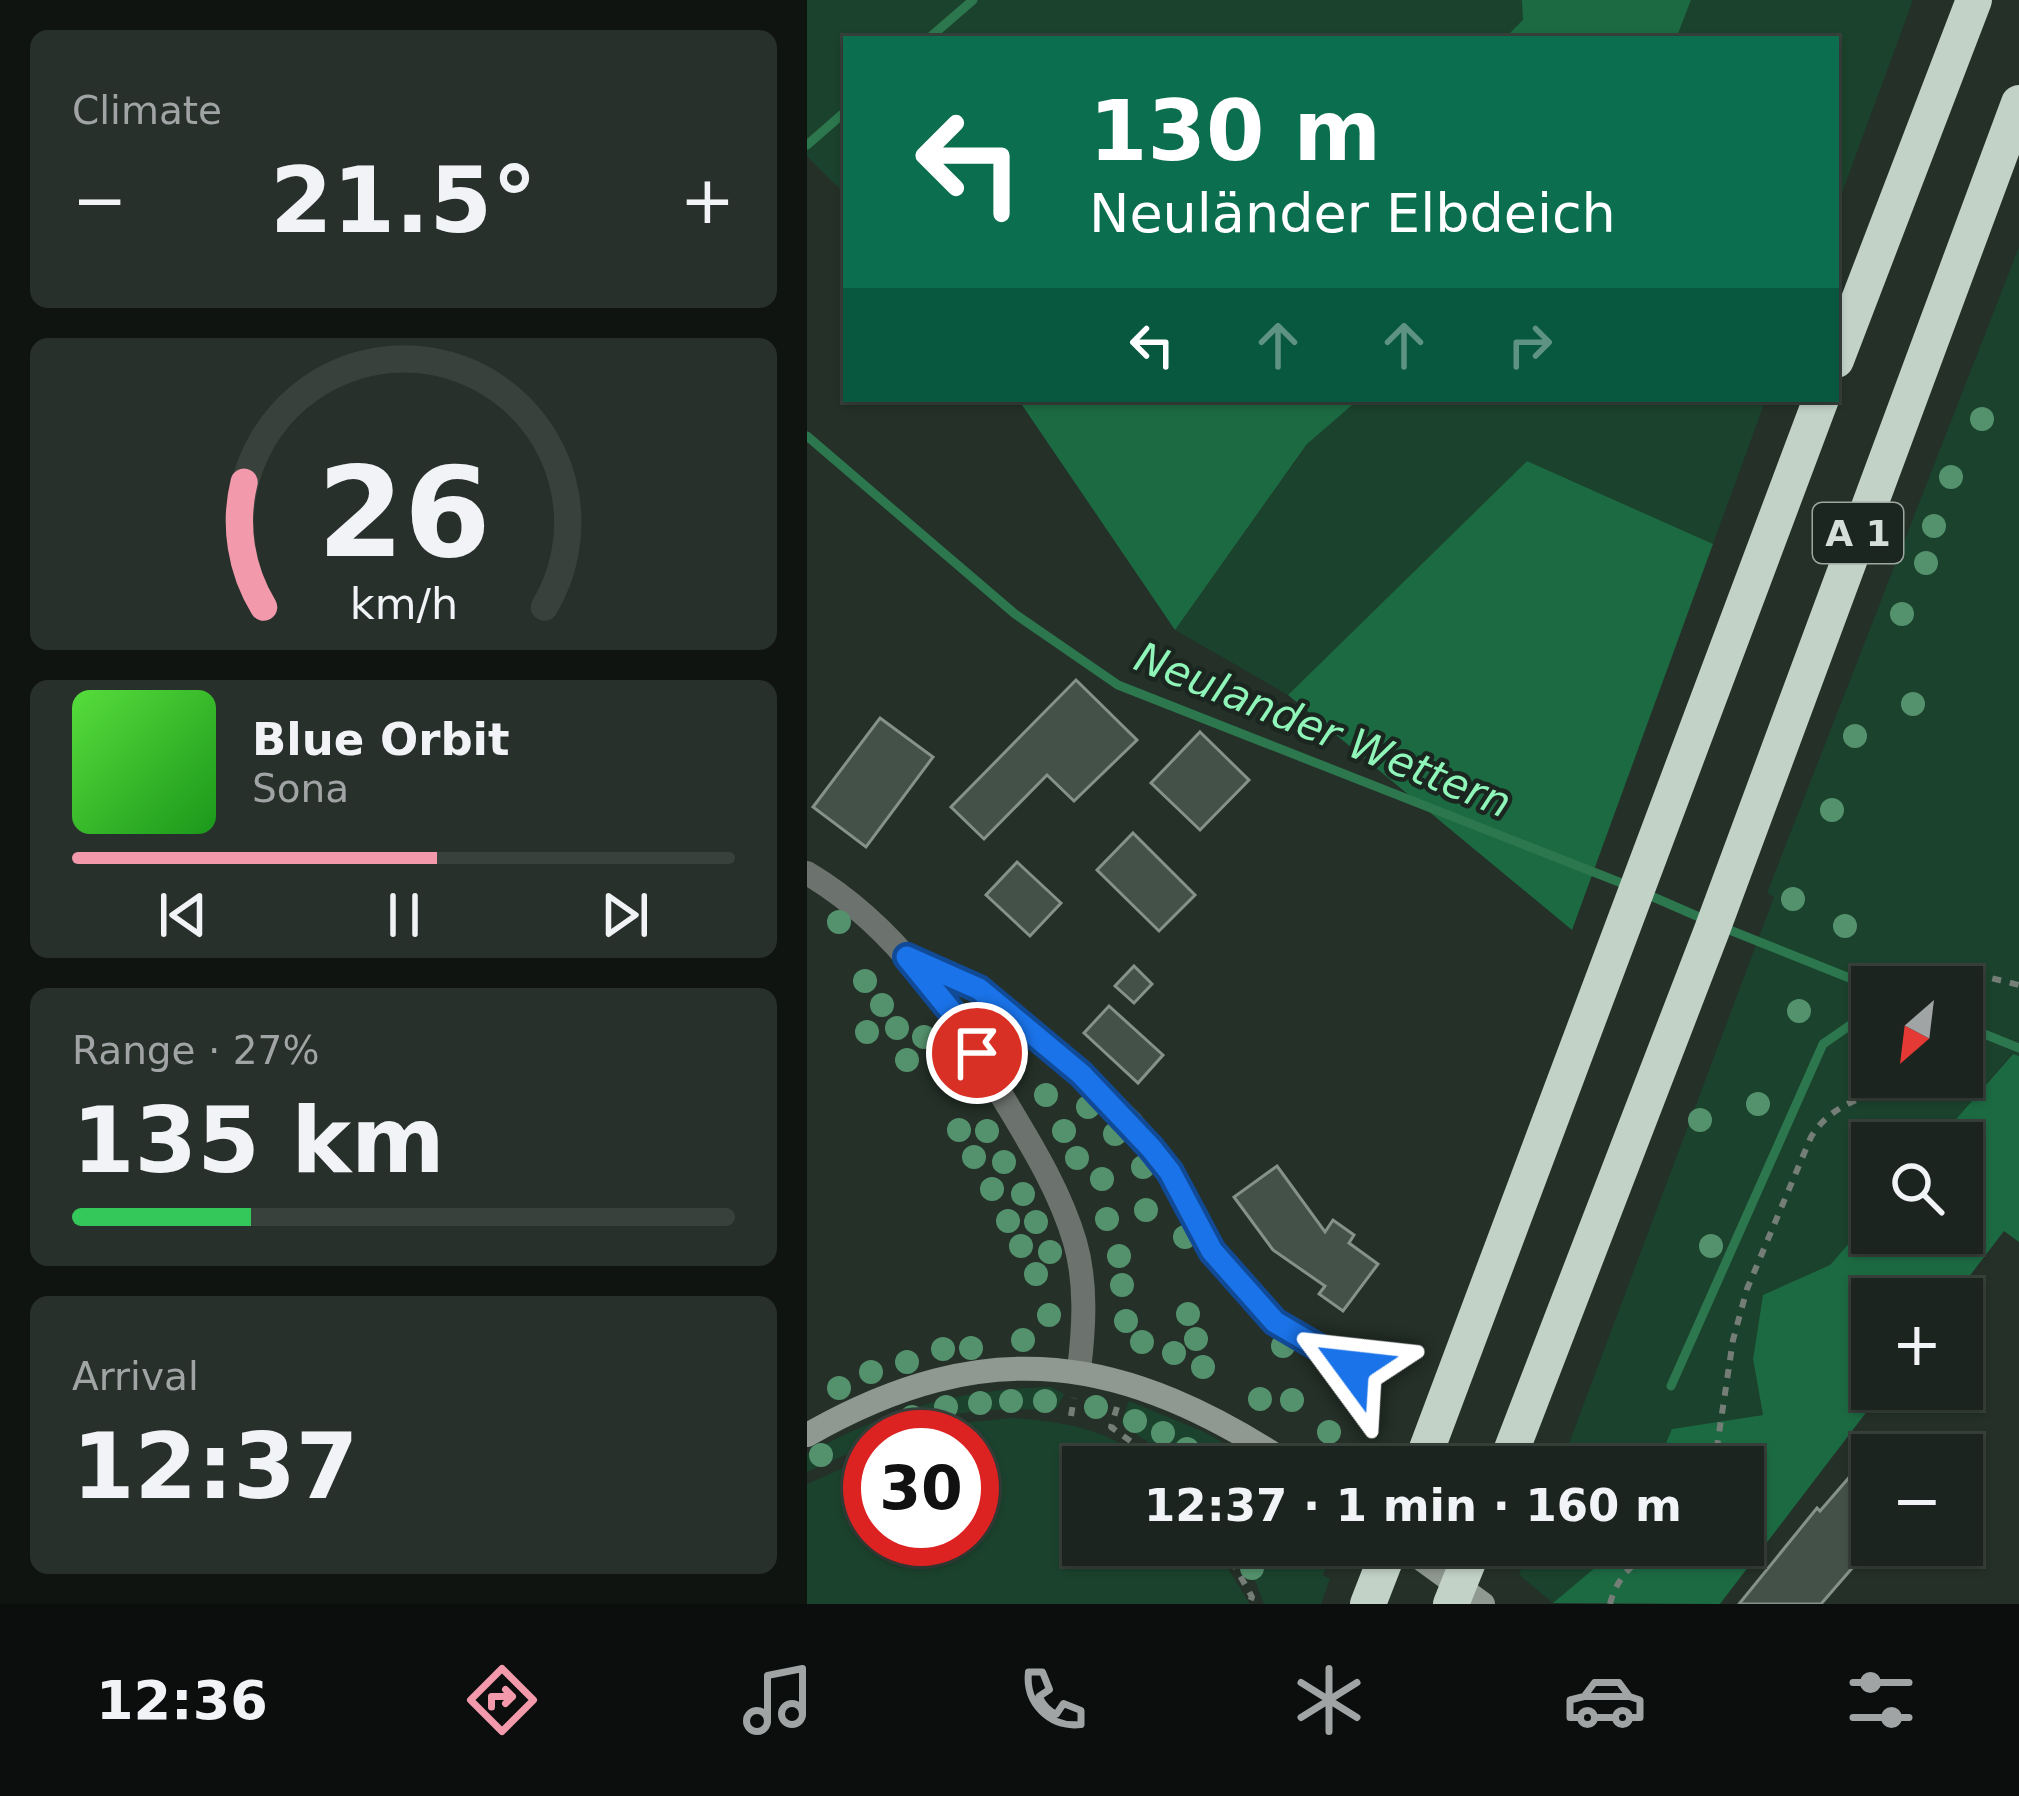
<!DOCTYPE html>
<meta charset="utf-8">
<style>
:root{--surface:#1b241e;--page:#28302b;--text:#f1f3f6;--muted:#a0a4a4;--line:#39413c;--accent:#f29aac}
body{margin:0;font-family:"DejaVu Sans",sans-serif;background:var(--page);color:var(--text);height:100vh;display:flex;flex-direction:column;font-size:45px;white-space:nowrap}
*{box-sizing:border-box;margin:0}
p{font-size:39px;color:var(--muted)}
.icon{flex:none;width:66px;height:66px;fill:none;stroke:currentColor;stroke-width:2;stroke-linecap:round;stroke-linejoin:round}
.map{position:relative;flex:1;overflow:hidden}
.panel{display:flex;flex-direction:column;gap:30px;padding:30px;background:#0f1410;width:807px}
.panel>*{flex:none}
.top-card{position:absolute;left:36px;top:36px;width:996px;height:366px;border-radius:0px;box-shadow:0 3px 9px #0004,0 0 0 3px var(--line);background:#0b6e4f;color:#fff;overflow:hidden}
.needle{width:78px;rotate:208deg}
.fabs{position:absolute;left:1044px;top:966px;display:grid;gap:24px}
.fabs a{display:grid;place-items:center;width:132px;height:132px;border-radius:0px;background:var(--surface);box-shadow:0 3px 9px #0004,0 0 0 3px var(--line);font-size:60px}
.speed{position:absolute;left:36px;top:1410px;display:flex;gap:24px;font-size:60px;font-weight:700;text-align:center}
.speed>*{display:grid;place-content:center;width:156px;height:156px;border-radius:50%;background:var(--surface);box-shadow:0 3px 9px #0004,0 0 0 3px var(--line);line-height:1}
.speed .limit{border:18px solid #d22;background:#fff;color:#111}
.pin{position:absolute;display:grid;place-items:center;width:102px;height:102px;color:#fff;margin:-51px;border:6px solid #fff;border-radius:50%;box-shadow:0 3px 12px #0007}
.me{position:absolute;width:132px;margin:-66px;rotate:300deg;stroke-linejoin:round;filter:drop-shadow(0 0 9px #0008)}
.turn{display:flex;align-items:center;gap:42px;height:252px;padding:0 48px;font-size:54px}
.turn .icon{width:156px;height:156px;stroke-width:2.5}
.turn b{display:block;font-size:84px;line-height:102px}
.lanes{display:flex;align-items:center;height:114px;padding:0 48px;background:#0003;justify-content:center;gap:60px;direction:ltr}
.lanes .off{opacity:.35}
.big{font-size:90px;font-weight:800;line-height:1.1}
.panel .widget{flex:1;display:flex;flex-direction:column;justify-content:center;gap:18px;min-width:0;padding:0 42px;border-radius:18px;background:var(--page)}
.panel .dial{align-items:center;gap:0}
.dial svg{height:312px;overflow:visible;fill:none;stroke:var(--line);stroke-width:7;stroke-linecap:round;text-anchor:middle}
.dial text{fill:var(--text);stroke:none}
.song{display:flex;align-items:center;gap:36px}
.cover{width:144px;height:144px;border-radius:18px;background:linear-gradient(135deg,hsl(110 70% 55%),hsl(120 70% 35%))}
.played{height:12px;border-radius:6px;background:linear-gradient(90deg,var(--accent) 55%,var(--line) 55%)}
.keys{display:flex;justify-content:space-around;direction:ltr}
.heat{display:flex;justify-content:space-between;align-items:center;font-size:66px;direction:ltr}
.charge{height:18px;border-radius:9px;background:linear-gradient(90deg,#34c759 27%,var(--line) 0)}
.trip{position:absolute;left:255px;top:1446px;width:702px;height:120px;border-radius:0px;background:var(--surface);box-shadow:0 3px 9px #0004,0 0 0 3px var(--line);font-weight:800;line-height:120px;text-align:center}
.dock{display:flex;height:192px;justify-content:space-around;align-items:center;background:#0b0e0c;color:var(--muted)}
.dock .icon{width:84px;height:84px}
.dock .current{color:var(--accent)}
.dock b{font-size:54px;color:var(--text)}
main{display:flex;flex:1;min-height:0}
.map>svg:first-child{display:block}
.green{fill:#1b422c;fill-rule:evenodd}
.forest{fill:#1c6a42}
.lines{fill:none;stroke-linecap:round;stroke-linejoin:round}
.stream{stroke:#2c774e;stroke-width:9}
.building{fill:#445148;stroke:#849289;stroke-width:3}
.path{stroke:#747e77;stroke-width:6;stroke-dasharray:9 9;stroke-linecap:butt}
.street{stroke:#6c726e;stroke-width:24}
.secondary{stroke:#8f9992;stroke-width:24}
.highway{stroke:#c2d2c7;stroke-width:36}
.highway-bridge{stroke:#c2d2c7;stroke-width:36}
.tree{fill:#54926d}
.route-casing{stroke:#114b97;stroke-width:30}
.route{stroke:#1a73e8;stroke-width:21}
.labels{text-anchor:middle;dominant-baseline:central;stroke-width:9;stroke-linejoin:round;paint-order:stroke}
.shield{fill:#1a261f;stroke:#9ea7a1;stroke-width:3}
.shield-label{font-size:36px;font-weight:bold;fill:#d6ded9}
.water-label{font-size:42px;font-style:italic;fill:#8ff5b8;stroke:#1a261f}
</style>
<main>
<section class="panel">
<div class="widget"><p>Climate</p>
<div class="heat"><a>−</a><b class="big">21.5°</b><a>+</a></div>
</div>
<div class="widget dial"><svg viewBox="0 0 100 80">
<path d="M14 69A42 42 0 1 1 86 69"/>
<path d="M14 69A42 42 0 0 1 9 37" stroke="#f29aac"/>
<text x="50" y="56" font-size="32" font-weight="700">26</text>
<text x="50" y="72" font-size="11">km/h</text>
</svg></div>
<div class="widget">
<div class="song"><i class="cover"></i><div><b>Blue Orbit</b><p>Sona</p></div></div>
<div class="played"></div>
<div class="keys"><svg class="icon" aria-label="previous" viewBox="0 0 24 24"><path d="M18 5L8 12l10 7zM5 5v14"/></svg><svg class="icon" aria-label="pause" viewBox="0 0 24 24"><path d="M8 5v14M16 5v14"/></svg><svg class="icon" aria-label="next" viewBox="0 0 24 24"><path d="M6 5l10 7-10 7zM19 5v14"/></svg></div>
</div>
<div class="widget"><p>Range · 27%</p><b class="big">135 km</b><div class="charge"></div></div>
<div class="widget"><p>Arrival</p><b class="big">12:37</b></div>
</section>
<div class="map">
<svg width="1212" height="1604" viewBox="0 0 1212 1604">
<rect width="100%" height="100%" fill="#243028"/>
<g class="green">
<path d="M0 0H880L866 39H39V195L0 156Z"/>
<path d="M884 0H1106L1029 209V39H869Z"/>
<path d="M1212 247V1056L1205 1054 1128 1143H1065V1217L1023 1265 956 1296 946 1359 956 1415 866 1429 849 1467H753L967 897 960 893ZM1065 987H1155V1077H1065Z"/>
<path d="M456 399H959L906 544 720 461 481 695 368 630 500 445Z"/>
<path d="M244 1387 257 1394 251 1407 244 1410C205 1408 166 1409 128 1419 106 1425 86 1437 63 1437V1444L0 1472V1454C81 1410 152 1389 244 1387Z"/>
<path d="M322 1401 395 1431 460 1467H368L353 1451 314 1423Z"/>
<path d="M206 1418C259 1421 307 1431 348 1467H276V1545H406L443 1604H0V1484L63 1456V1539H165V1437H110L164 1422Z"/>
<path d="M425 1545H528L516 1575 523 1579 514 1604H457L446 1576Z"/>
<path d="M723 1545H815L746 1603 712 1575Z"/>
</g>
<g class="forest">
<path d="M715 0H884L869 39H697L716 20Z"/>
<path d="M211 399H552L500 444 368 630Z"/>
<path d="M720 461 906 544 765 930 481 695Z"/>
<path d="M1206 1054 1212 1056V1242L1197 1231 1145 1299H1065V1389H1077L913 1604 746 1603 815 1545H936V1467H849L865 1429 956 1415 946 1359 956 1295 1023 1265 1065 1217V1233H1155V1143H1128Z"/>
</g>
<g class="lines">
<g class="stream">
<path d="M121 39 166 0"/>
<path d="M0 145 39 111"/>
<path d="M0 436 208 614 311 685 822 886"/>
<path d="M837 893 899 920"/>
<path d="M915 927 1065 987"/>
<path d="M1155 1025 1212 1048"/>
<path d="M864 1386 1016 1044 1065 1010"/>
</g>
</g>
<g class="building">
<path d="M269 680 330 740 267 801 240 775 177 839 144 807Z"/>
<path d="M73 718 126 757 59 847 6 807Z"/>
<path d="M393 732 442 780 393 830 344 783Z"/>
<path d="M326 833 388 895 352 931 290 870Z"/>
<path d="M210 862 254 903 223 936 179 895Z"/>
<path d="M327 966 345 984 327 1003 308 986Z"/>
<path d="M302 1006 356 1055 331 1083 277 1033Z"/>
<path d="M470 1166 518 1232 526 1220 547 1235 542 1243 571 1264 536 1311 512 1294 518 1286 466 1250 427 1197Z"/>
<path d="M1046 1473 1065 1490V1531L1052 1545 1060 1551 1014 1604H932L1010 1508 1013 1511Z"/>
</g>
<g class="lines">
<g class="path">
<path d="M1155 992 1176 976 1212 985"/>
<path d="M310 1407 304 1427 359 1467"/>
<path d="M264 1416 267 1398"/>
<path d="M907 1467 926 1340 940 1289 1004 1137C1027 1099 1065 1098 1100 1077"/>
<path d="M416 1545 445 1597 442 1604"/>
<path d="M803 1604C811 1573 831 1558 859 1545"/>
</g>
<g class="street">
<path d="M0 873C91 927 145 1012 198 1101 225 1146 253 1191 268 1242 280 1284 277 1328 272 1370"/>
<path d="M100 957 172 990 274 1074 325 1123 363 1172 405 1251 468 1322 545 1367"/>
</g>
<g class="secondary">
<path d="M0 1435C182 1331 318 1355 487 1467"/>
<path d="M595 1545 676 1604"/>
</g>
<g class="highway">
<path d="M1029 360 1167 0"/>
<path d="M613 1467 1014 399"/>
<path d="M698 1467 905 930 1212 103"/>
<path d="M561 1604 584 1545"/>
</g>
<path class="highway-bridge" d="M644 1604 663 1557"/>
</g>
<g class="tree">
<circle cx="1175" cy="419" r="12"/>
<circle cx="1144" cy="477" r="12"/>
<circle cx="1127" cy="526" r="12"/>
<circle cx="1119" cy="563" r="12"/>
<circle cx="1095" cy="614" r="12"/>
<circle cx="1106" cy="704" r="12"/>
<circle cx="1048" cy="736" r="12"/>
<circle cx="1025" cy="810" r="12"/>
<circle cx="986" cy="899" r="12"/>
<circle cx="32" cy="922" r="12"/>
<circle cx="1038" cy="926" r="12"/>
<circle cx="58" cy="981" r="12"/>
<circle cx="75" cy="1005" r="12"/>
<circle cx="992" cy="1011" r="12"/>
<circle cx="90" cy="1028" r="12"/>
<circle cx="60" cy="1032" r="12"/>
<circle cx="117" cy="1037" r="12"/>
<circle cx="100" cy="1060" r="12"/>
<circle cx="239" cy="1095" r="12"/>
<circle cx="951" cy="1104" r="12"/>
<circle cx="281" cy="1107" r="12"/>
<circle cx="893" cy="1120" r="12"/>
<circle cx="152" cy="1130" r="12"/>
<circle cx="180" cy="1131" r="12"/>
<circle cx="257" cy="1131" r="12"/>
<circle cx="308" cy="1134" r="12"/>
<circle cx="167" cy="1157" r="12"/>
<circle cx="270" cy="1158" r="12"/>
<circle cx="197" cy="1162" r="12"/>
<circle cx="336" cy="1167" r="12"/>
<circle cx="295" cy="1179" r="12"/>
<circle cx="185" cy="1189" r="12"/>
<circle cx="216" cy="1194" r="12"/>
<circle cx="339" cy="1210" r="12"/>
<circle cx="300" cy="1219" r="12"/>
<circle cx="201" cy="1221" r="12"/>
<circle cx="229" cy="1222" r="12"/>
<circle cx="378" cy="1237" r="12"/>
<circle cx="214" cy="1246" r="12"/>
<circle cx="904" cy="1246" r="12"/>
<circle cx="243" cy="1252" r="12"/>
<circle cx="312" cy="1256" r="12"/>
<circle cx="229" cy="1274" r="12"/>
<circle cx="315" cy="1285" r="12"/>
<circle cx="381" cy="1314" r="12"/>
<circle cx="242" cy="1315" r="12"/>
<circle cx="319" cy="1321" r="12"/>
<circle cx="389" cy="1339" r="12"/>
<circle cx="216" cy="1340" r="12"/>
<circle cx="335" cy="1342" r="12"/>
<circle cx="476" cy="1346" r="12"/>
<circle cx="164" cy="1348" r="12"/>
<circle cx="136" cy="1349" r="12"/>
<circle cx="367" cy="1353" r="12"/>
<circle cx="100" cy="1362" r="12"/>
<circle cx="396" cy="1367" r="12"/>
<circle cx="64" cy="1372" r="12"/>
<circle cx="32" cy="1388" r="12"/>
<circle cx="453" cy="1399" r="12"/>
<circle cx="485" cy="1400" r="12"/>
<circle cx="204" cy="1401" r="12"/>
<circle cx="238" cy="1401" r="12"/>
<circle cx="173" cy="1403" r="12"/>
<circle cx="139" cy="1407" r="12"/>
<circle cx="289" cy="1407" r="12"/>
<circle cx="105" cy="1417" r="12"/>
<circle cx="328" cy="1421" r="12"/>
<circle cx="522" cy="1432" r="12"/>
<circle cx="356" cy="1433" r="12"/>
<circle cx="380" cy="1449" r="12"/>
<circle cx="14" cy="1455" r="12"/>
<circle cx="445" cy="1568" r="12"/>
</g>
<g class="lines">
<g class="route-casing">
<path id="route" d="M170 1053 148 1016 100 957 172 989 274 1074 344 1148 363 1172 405 1251 468 1322 545 1367"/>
</g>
<use href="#route" class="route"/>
</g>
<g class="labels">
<rect class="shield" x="1006" y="503" width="90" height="60" rx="9"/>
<g class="shield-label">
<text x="1051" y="533">A 1</text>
</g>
<g class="water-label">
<text transform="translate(516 730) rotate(22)">Neulander Wettern</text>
</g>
</g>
</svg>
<div class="fabs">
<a><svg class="needle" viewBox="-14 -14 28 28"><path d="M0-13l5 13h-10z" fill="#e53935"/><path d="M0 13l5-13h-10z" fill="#a0a4a4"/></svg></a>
<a><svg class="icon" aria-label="search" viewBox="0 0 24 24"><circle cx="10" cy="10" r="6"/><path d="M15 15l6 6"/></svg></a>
<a>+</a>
<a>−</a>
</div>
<div class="speed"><div class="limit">30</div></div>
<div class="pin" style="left:170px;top:1053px;background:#d93025"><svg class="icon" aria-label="arrive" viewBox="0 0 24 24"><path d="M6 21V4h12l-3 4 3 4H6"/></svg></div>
<svg class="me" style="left:545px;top:1367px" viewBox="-20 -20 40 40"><path d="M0-17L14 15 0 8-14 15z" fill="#1a73e8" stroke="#fff" stroke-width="4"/></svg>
<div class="trip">12:37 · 1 min · 160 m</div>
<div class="top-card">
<div class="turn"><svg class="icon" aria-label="left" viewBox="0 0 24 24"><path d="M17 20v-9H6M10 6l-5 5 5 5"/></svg><div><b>130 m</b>Neuländer Elbdeich</div></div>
<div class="lanes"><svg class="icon" aria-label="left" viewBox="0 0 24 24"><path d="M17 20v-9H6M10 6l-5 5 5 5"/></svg><svg class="icon off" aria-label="ahead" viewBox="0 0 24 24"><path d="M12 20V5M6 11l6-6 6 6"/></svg><svg class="icon off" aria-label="ahead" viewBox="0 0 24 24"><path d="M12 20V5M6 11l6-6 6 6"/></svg><svg class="icon off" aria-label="right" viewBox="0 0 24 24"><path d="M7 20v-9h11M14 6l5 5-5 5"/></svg></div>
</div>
</div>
</main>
<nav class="dock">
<b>12:36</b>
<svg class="icon current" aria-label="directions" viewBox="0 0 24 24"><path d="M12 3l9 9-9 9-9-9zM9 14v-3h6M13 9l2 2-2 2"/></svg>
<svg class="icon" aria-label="music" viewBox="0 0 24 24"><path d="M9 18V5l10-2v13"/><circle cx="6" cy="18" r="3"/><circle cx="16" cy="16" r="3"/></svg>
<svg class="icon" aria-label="phone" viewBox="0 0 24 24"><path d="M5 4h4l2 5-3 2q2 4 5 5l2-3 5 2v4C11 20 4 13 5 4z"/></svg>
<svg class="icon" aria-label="climate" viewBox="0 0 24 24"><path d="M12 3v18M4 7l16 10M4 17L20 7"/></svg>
<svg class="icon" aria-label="car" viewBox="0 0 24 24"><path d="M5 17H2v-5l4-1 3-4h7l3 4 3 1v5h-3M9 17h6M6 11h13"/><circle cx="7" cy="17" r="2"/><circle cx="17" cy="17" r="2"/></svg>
<svg class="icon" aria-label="filters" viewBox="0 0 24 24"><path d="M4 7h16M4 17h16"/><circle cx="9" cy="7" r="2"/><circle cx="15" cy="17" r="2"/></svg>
</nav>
